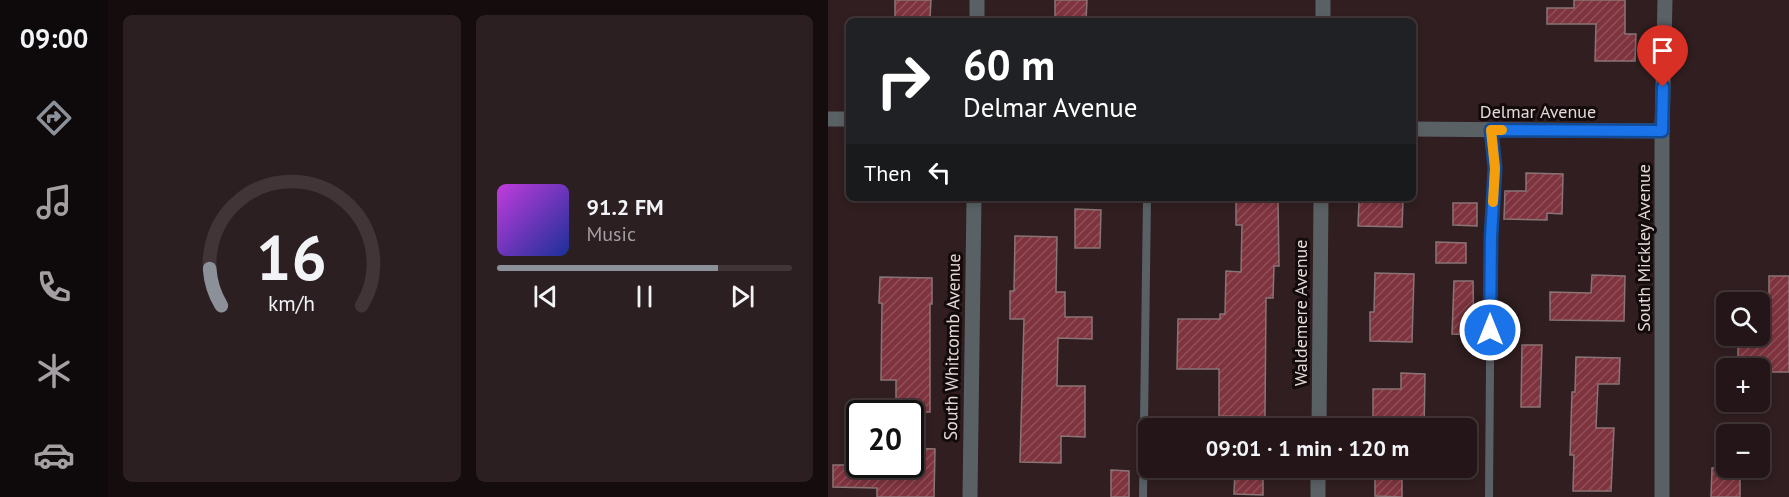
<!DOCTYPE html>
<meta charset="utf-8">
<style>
:root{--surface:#241618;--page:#2c1f21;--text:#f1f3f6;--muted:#a39fa2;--line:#413537;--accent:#8c9099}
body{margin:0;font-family:"PT Sans",sans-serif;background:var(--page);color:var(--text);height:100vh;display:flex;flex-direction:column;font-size:22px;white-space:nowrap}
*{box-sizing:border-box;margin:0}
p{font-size:20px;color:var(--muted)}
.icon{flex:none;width:33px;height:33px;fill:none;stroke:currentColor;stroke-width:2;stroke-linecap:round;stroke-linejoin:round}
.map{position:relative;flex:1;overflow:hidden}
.side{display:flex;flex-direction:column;gap:15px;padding:15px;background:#140c0d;width:720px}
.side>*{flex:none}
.hud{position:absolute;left:18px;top:18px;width:570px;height:183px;border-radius:9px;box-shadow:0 3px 9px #0003,0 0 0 2px var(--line);background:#202124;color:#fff;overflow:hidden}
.fabs{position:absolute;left:888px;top:292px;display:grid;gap:12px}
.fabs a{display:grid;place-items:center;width:54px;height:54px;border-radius:9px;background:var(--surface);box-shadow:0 3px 9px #0003,0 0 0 2px var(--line);font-size:30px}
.speed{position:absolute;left:18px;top:400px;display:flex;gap:12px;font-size:30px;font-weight:700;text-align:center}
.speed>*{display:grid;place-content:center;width:78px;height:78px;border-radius:50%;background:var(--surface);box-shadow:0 3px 9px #0003,0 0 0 2px var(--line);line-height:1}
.speed .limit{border:3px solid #111;border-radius:9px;background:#fff;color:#111}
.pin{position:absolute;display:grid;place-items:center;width:51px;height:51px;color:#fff;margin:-62px -26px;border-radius:50% 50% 50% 0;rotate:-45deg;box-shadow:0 0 6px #0007}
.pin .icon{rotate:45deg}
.me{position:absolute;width:66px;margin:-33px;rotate:0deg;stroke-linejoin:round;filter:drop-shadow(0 0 4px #0008)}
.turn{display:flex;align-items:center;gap:21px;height:126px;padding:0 18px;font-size:27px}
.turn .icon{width:78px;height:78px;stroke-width:2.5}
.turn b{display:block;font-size:42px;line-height:51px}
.then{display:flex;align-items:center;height:57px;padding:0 18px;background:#0003;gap:12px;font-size:22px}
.side .tile{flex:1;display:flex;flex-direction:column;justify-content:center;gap:9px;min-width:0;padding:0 21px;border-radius:9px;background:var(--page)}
.side .dial{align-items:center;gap:0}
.dial svg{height:156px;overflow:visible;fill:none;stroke:var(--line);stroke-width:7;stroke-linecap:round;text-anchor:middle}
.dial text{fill:var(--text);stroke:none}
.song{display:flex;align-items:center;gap:18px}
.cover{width:72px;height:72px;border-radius:9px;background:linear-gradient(135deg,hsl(290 70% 55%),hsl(230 70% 35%))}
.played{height:6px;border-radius:3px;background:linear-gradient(90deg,var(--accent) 75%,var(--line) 75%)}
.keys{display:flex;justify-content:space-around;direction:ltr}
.side .tiles{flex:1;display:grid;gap:15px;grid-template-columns:repeat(2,1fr)}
.trip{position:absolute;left:310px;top:418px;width:339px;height:60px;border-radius:9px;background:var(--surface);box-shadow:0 3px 9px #0003,0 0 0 2px var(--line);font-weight:800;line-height:60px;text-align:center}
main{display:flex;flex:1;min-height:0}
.tabs{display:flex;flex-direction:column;width:108px;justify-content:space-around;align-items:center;background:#0e090a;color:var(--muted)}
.tabs .icon{width:42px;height:42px}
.tabs .current{color:var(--accent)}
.tabs b{font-size:27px;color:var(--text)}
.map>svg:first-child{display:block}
.building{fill:url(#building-hatch);stroke:#8a7475;stroke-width:1.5}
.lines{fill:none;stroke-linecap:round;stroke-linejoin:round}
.service{stroke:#596165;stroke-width:8}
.minor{stroke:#596165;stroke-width:15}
.route-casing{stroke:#114b97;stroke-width:15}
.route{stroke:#1a73e8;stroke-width:10}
.slow{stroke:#f59e0b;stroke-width:10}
.labels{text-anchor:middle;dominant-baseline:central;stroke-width:6;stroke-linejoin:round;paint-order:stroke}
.street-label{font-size:18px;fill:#e5d8d9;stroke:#130b0b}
</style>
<main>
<nav class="tabs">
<b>09:00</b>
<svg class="icon current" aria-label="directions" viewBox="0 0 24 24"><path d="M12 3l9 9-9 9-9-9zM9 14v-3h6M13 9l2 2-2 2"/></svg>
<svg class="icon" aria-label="music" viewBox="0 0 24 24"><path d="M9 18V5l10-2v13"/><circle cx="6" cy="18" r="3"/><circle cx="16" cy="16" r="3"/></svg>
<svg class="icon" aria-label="phone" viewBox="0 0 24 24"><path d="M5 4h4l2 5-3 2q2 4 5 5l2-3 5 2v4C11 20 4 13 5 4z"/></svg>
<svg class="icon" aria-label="climate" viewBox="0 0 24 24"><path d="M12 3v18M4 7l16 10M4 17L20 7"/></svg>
<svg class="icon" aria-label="car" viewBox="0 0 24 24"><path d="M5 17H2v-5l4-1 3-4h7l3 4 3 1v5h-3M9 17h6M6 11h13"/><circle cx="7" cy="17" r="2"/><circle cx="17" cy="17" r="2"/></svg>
</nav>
<section class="side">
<div class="tiles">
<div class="tile dial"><svg viewBox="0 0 100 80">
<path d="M14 69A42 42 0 1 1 86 69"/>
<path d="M14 69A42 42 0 0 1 8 50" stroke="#8c9099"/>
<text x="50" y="56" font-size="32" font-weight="700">16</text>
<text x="50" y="72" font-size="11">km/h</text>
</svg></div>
<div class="tile">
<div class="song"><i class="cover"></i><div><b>91.2 FM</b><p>Music</p></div></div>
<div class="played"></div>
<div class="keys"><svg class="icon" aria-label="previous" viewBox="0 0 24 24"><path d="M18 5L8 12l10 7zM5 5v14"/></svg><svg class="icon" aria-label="pause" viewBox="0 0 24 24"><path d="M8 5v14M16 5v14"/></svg><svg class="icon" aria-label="next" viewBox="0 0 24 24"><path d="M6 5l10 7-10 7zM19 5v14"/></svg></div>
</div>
</div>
</section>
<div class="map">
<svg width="961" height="497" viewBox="0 0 961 497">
<defs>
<pattern id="building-hatch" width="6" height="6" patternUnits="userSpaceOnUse" patternTransform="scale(1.5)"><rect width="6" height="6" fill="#7e333e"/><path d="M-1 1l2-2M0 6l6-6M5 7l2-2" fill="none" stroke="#905059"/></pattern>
</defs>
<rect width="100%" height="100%" fill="#301e20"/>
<g class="building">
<path d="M67 0H103L102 18 67 17Z"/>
<path d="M227 0H259L258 21H227Z"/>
<path d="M746 0H797V34H808L807 61H767L768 24H719V8H746Z"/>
<path d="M698 173 735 174 734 214 719 213V220L676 219 677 191H698Z"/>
<path d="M408 199 450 200 451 266H446L445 298H438L437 417 391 416V369H349L350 319H392V314H397L398 271 413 272 414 225H408Z"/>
<path d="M531 201H575L574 227 530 226Z"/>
<path d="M625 203H649V226L625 225Z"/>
<path d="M247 209 273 210 272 248H247Z"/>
<path d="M187 236 229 237 228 292H237V317H264V339L230 338 229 386H257V437L233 436V463L192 462 196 319H182V291H186Z"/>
<path d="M608 242 638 243V263H608Z"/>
<path d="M547 273 586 274 584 342 542 341V312H546Z"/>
<path d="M764 275 797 276 796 321 722 320V292L763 293Z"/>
<path d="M941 276H961V372H932V369H910V343H941Z"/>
<path d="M52 277 104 278V304H102V412H68V380H53L54 303H51Z"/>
<path d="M626 281H645L646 335 624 334Z"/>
<path d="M694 345H714L712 407H693Z"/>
<path d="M748 357 792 358 791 384H770L768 428H786L783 491H745L746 455H742L744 392H747Z"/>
<path d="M573 373 597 374 596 429H545V389H573Z"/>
<path d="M82 448 107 449 106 497H49V488L5 487V465H82Z"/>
<path d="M407 468H435V495L406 494Z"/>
<path d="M884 468H912V497H883Z"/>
<path d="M283 470 301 471V497H283Z"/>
<path d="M547 470 574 471V497L547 496Z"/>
</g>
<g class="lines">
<g class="service">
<path d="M315 497 319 198"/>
<path d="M661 497 663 237 667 168 663 130"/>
</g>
<g class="minor">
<path d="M149 21V0"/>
<path d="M495 21V0"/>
<path d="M0 119H21"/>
<path d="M585 129 834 131"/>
<path d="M491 429 493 198"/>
<path d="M142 497 146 198"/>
<path d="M490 497V468"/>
<path d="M834 497V131L837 0"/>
</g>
</g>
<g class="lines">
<g class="route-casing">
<path id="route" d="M662 330 663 237 667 168 663 130 834 131 835 87"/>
</g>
<use href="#route" class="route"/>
<path class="slow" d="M665 202 667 168 663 130H674"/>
</g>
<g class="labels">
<g class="street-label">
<text x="710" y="111">Delmar Avenue</text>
<text transform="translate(815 248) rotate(-90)">South Mickley Avenue</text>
<text transform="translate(472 313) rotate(-90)">Waldemere Avenue</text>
<text transform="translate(124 347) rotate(-89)">South Whitcomb Avenue</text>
</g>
</g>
</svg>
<div class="fabs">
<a><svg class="icon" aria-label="search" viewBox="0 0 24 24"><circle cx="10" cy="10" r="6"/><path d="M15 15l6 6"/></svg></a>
<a>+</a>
<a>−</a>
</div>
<div class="speed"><div class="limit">20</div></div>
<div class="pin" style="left:835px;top:87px;background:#d93025"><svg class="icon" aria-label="arrive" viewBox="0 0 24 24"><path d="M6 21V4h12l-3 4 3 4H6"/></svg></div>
<svg class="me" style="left:662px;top:330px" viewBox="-20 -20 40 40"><circle r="17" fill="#1a73e8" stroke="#fff" stroke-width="3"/><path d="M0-11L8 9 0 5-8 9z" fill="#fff"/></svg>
<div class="trip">09:01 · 1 min · 120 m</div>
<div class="hud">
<div class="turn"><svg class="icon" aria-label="right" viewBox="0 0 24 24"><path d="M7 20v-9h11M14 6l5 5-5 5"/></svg><div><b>60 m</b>Delmar Avenue</div></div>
<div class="then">Then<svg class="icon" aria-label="left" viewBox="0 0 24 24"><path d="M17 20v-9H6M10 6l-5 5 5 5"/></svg></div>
</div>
</div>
</main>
